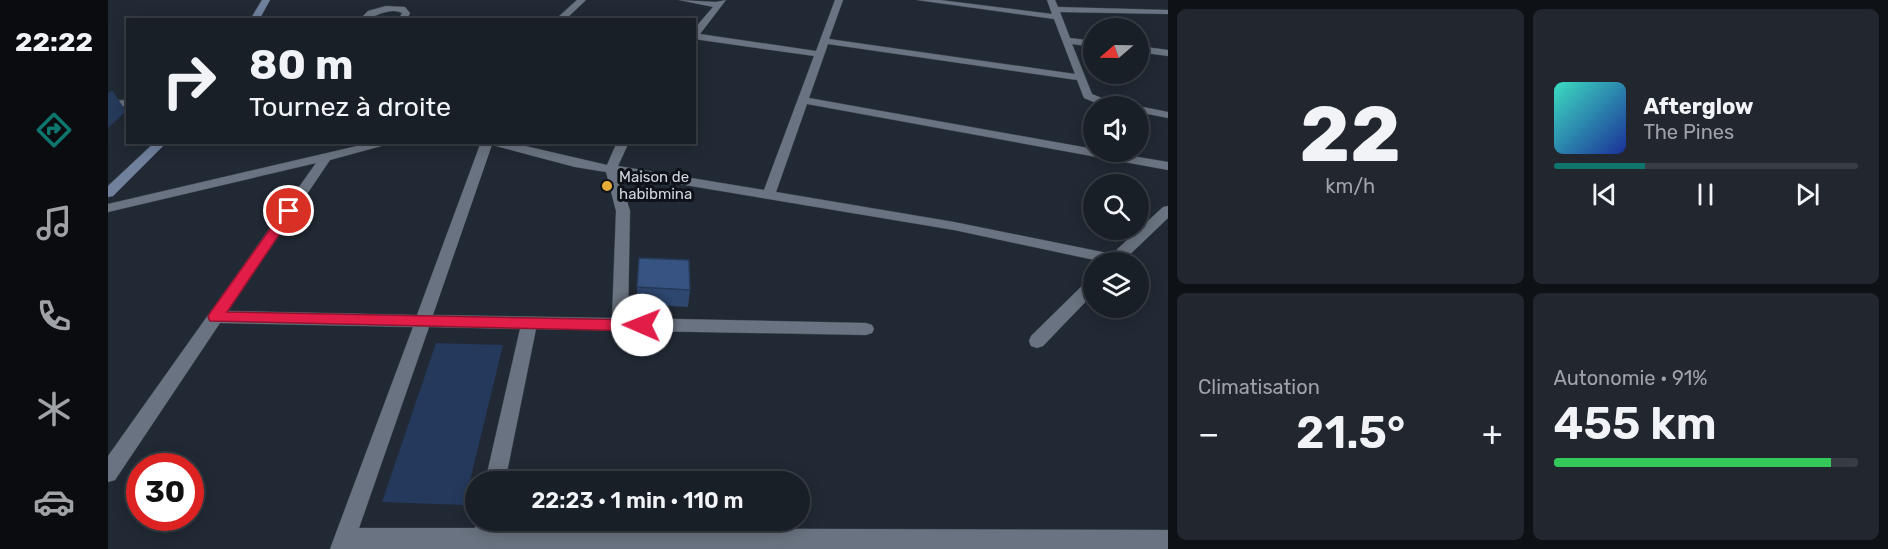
<!DOCTYPE html>
<html lang="fr">
<meta charset="utf-8">
<style>
:root{--surface:#191f27;--page:#22272f;--text:#f1f3f6;--muted:#9fa2a7;--line:#373d44;--accent:#0f766e}
body{margin:0;font-family:Rubik,sans-serif;background:var(--page);color:var(--text);height:100vh;display:flex;flex-direction:column;font-size:22px;white-space:nowrap}
*{box-sizing:border-box;margin:0}
p{font-size:20px;color:var(--muted)}
.icon{flex:none;width:33px;height:33px;fill:none;stroke:currentColor;stroke-width:2;stroke-linecap:round;stroke-linejoin:round}
.map{position:relative;flex:1;overflow:hidden}
.side{display:flex;flex-direction:column;gap:9px;padding:9px;background:#0e1115;width:720px}
.side>*{flex:none}
.top-card{position:absolute;left:18px;top:18px;width:570px;height:126px;border-radius:0px;box-shadow:0 3px 15px #0003,0 0 0 2px var(--line);background:#191f27;color:var(--text);overflow:hidden}
.needle{width:39px;rotate:250deg}
.tools{position:absolute;left:975px;top:18px;display:grid;gap:12px}
.tools a{display:grid;place-items:center;width:66px;height:66px;border-radius:50%;background:var(--surface);box-shadow:0 3px 15px #0003,0 0 0 2px var(--line);font-size:30px}
.speed{position:absolute;left:18px;top:453px;display:flex;gap:12px;font-size:30px;font-weight:700;text-align:center}
.speed>*{display:grid;place-content:center;width:78px;height:78px;border-radius:50%;background:var(--surface);box-shadow:0 3px 15px #0003,0 0 0 2px var(--line);line-height:1}
.speed .limit{border:9px solid #d22;background:#fff;color:#111}
.pin{position:absolute;display:grid;place-items:center;width:51px;height:51px;color:#fff;margin:-26px;border:3px solid #fff;border-radius:50%;box-shadow:0 2px 6px #0007}
.me{position:absolute;width:66px;margin:-33px;rotate:271deg;stroke-linejoin:round;filter:drop-shadow(0 0 4px #0008)}
.turn{display:flex;align-items:center;gap:21px;height:126px;padding:0 24px;font-size:27px}
.turn .icon{width:78px;height:78px;stroke-width:2.5}
.turn b{display:block;font-size:42px;line-height:51px}
.big{font-size:45px;font-weight:600;line-height:1.1}
.side .tile{flex:1;display:flex;flex-direction:column;justify-content:center;gap:9px;min-width:0;padding:0 21px;border-radius:9px;background:var(--page)}
.side .dial{align-items:center;gap:0}
.dial b{font-size:78px;line-height:1}
.song{display:flex;align-items:center;gap:18px}
.cover{width:72px;height:72px;border-radius:9px;background:linear-gradient(135deg,hsl(170 70% 55%),hsl(230 70% 35%))}
.played{height:6px;border-radius:3px;background:linear-gradient(90deg,var(--accent) 30%,var(--line) 30%)}
.keys{display:flex;justify-content:space-around;direction:ltr}
.heat{display:flex;justify-content:space-between;align-items:center;font-size:33px;direction:ltr}
.charge{height:9px;border-radius:4px;background:linear-gradient(90deg,#34c759 91%,var(--line) 0)}
.side .tiles{flex:1;display:grid;gap:9px;grid-template-columns:repeat(2,1fr)}
.trip{position:absolute;left:357px;top:471px;width:345px;height:60px;border-radius:30px;background:var(--surface);box-shadow:0 3px 15px #0003,0 0 0 2px var(--line);font-weight:600;line-height:60px;text-align:center}
main{display:flex;flex:1;min-height:0}
.dock{display:flex;flex-direction:column;width:108px;justify-content:space-around;align-items:center;background:#0a0c10;color:var(--muted)}
.dock .icon{width:42px;height:42px}
.dock .active{color:var(--accent)}
.dock b{font-size:27px;color:var(--text)}
.map>svg:first-child{display:block}
.green{fill:#24395c}
.lines{fill:none;stroke-linecap:round;stroke-linejoin:round}
.street-casing{stroke:#3e444e;stroke-width:1}
.secondary-casing{stroke:#3e444e;stroke-width:1}
.street{fill:#6a7381;fill-rule:evenodd}
.secondary{fill:#70819d;fill-rule:evenodd}
.wall{fill:#2e476f}
.shaded-wall{fill:#263a5a}
.building{fill:#365381;stroke:#263a5a;stroke-width:1.5}
.route{fill:#e11d48;stroke:#92132f;stroke-width:1.5}
.poi-dot{fill:#e7ac37;stroke:#0e1117;stroke-width:2}
.labels{text-anchor:middle;dominant-baseline:central;stroke-width:6;stroke-linejoin:round;paint-order:stroke}
.poi-label{font-size:15px;fill:#d1d6de;stroke:#0e1117;text-anchor:start}
</style>
<main>
<nav class="dock">
<b>22:22</b>
<svg class="icon active" aria-label="directions" viewBox="0 0 24 24"><path d="M12 3l9 9-9 9-9-9zM9 14v-3h6M13 9l2 2-2 2"/></svg>
<svg class="icon" aria-label="music" viewBox="0 0 24 24"><path d="M9 18V5l10-2v13"/><circle cx="6" cy="18" r="3"/><circle cx="16" cy="16" r="3"/></svg>
<svg class="icon" aria-label="phone" viewBox="0 0 24 24"><path d="M5 4h4l2 5-3 2q2 4 5 5l2-3 5 2v4C11 20 4 13 5 4z"/></svg>
<svg class="icon" aria-label="climate" viewBox="0 0 24 24"><path d="M12 3v18M4 7l16 10M4 17L20 7"/></svg>
<svg class="icon" aria-label="car" viewBox="0 0 24 24"><path d="M5 17H2v-5l4-1 3-4h7l3 4 3 1v5h-3M9 17h6M6 11h13"/><circle cx="7" cy="17" r="2"/><circle cx="17" cy="17" r="2"/></svg>
</nav>
<div class="map">
<svg width="1060" height="549" viewBox="0 0 1060 549">
<rect width="100%" height="100%" fill="#212934"/>
<path class="green" d="M328 343 395 345 356 505 274 502Z"/>
<g class="lines">
<g class="street-casing">
<g id="street">
<path d="M469 0H478L457 20H447Z"/>
<path d="M571 0 608 2 618 0 592 34 708 51 727 0H735L721 39 967 74 946 19 809 0H832L944 14 939 0H947L950 7 1060 10V14L952 12 962 38 986 41V47L964 44 984 94 996 99 1020 104 1021 106 993 105 976 98 969 80 720 44 701 98 986 149V152H1000L1060 162V170L699 104 668 192 846 222 1004 254 1055 207 1060 206V218L1014 262H996L846 230 511 174 522 211 520 318 758 323 764 325 766 329 764 333 758 335 428 329 397 482H377L412 329 321 327 251 528H367L368 520H390L388 528 1060 530V549H222L305 327 112 323 7 480 0 482V456L208 163 0 212V204L266 142H288L222 160 120 311 309 315 373 142H400L499 165 509 142H521L510 166 656 190 706 56 586 39V29L605 7ZM384 145 467 167 498 172 508 211 504 318 325 315Z"/>
<path d="M278 6 297 7 302 13 299 20H290L294 13C278 6 266 20 251 20L260 11Z"/>
<path d="M1030 46 1060 50V56L1030 52Z"/>
<path d="M20 100V106L0 107V101Z"/>
<path d="M1027 106H1030L1060 112V118L1030 112V106Z"/>
<path d="M986 278V293L935 346 929 348 923 346 921 341 923 336 981 279Z"/>
</g>
</g>
<g class="secondary-casing">
<g id="secondary">
<path d="M154 0H162L151 20H142Z"/>
<path d="M47 142H59L5 196 0 197V186Z"/>
</g>
</g>
<use href="#street" class="street"/>
<use href="#secondary" class="secondary"/>
</g>
<path class="wall" d="M529 287 582 290 580 307 529 304Z"/>
<path class="shaded-wall" d="M4 90 18 111 0 128V93Z"/>
<path class="building" d="M531 258 581 260 582 290 529 287Z"/>
<path class="route" d="M181 207 187 211 119 312 534 320 542 325 534 331 102 321 100 317 102 313 177 208Z"/>
<circle class="poi-dot" cx="499" cy="186" r="6"/>
<g class="labels">
<g class="poi-label">
<text x="511" y="177">Maison de<tspan x="511" dy="17">habibmina</tspan></text>
</g>
</g>
</svg>
<div class="tools">
<a><svg class="needle" viewBox="-14 -14 28 28"><path d="M0-13l5 13h-10z" fill="#e53935"/><path d="M0 13l5-13h-10z" fill="#9fa2a7"/></svg></a>
<a><svg class="icon" aria-label="sound" viewBox="0 0 24 24"><path d="M4 9h4l5-4v14l-5-4H4zM17 9q2 3 0 6"/></svg></a>
<a><svg class="icon" aria-label="search" viewBox="0 0 24 24"><circle cx="10" cy="10" r="6"/><path d="M15 15l6 6"/></svg></a>
<a><svg class="icon" aria-label="layers" viewBox="0 0 24 24"><path d="M12 4l9 5-9 5-9-5zM3 14l9 5 9-5"/></svg></a>
</div>
<div class="speed"><div class="limit">30</div></div>
<div class="pin" style="left:181px;top:211px;background:#d93025"><svg class="icon" aria-label="arrive" viewBox="0 0 24 24"><path d="M6 21V4h12l-3 4 3 4H6"/></svg></div>
<svg class="me" style="left:534px;top:325px" viewBox="-20 -20 40 40"><circle r="19" fill="#fff"/><path d="M0-13L10 11 0 6-10 11z" fill="#e11d48"/></svg>
<div class="trip">22:23 · 1 min · 110 m</div>
<div class="top-card">
<div class="turn"><svg class="icon" aria-label="right" viewBox="0 0 24 24"><path d="M7 20v-9h11M14 6l5 5-5 5"/></svg><div><b>80 m</b>Tournez à droite</div></div>
</div>
</div>
<section class="side">
<div class="tiles">
<div class="tile dial"><b>22</b><p>km/h</p></div>
<div class="tile">
<div class="song"><i class="cover"></i><div><b>Afterglow</b><p>The Pines</p></div></div>
<div class="played"></div>
<div class="keys"><svg class="icon" aria-label="previous" viewBox="0 0 24 24"><path d="M18 5L8 12l10 7zM5 5v14"/></svg><svg class="icon" aria-label="pause" viewBox="0 0 24 24"><path d="M8 5v14M16 5v14"/></svg><svg class="icon" aria-label="next" viewBox="0 0 24 24"><path d="M6 5l10 7-10 7zM19 5v14"/></svg></div>
</div>
<div class="tile"><p>Climatisation</p>
<div class="heat"><a>−</a><b class="big">21.5°</b><a>+</a></div>
</div>
<div class="tile"><p>Autonomie · 91%</p><b class="big">455 km</b><div class="charge"></div></div>
</div>
</section>
</main>
